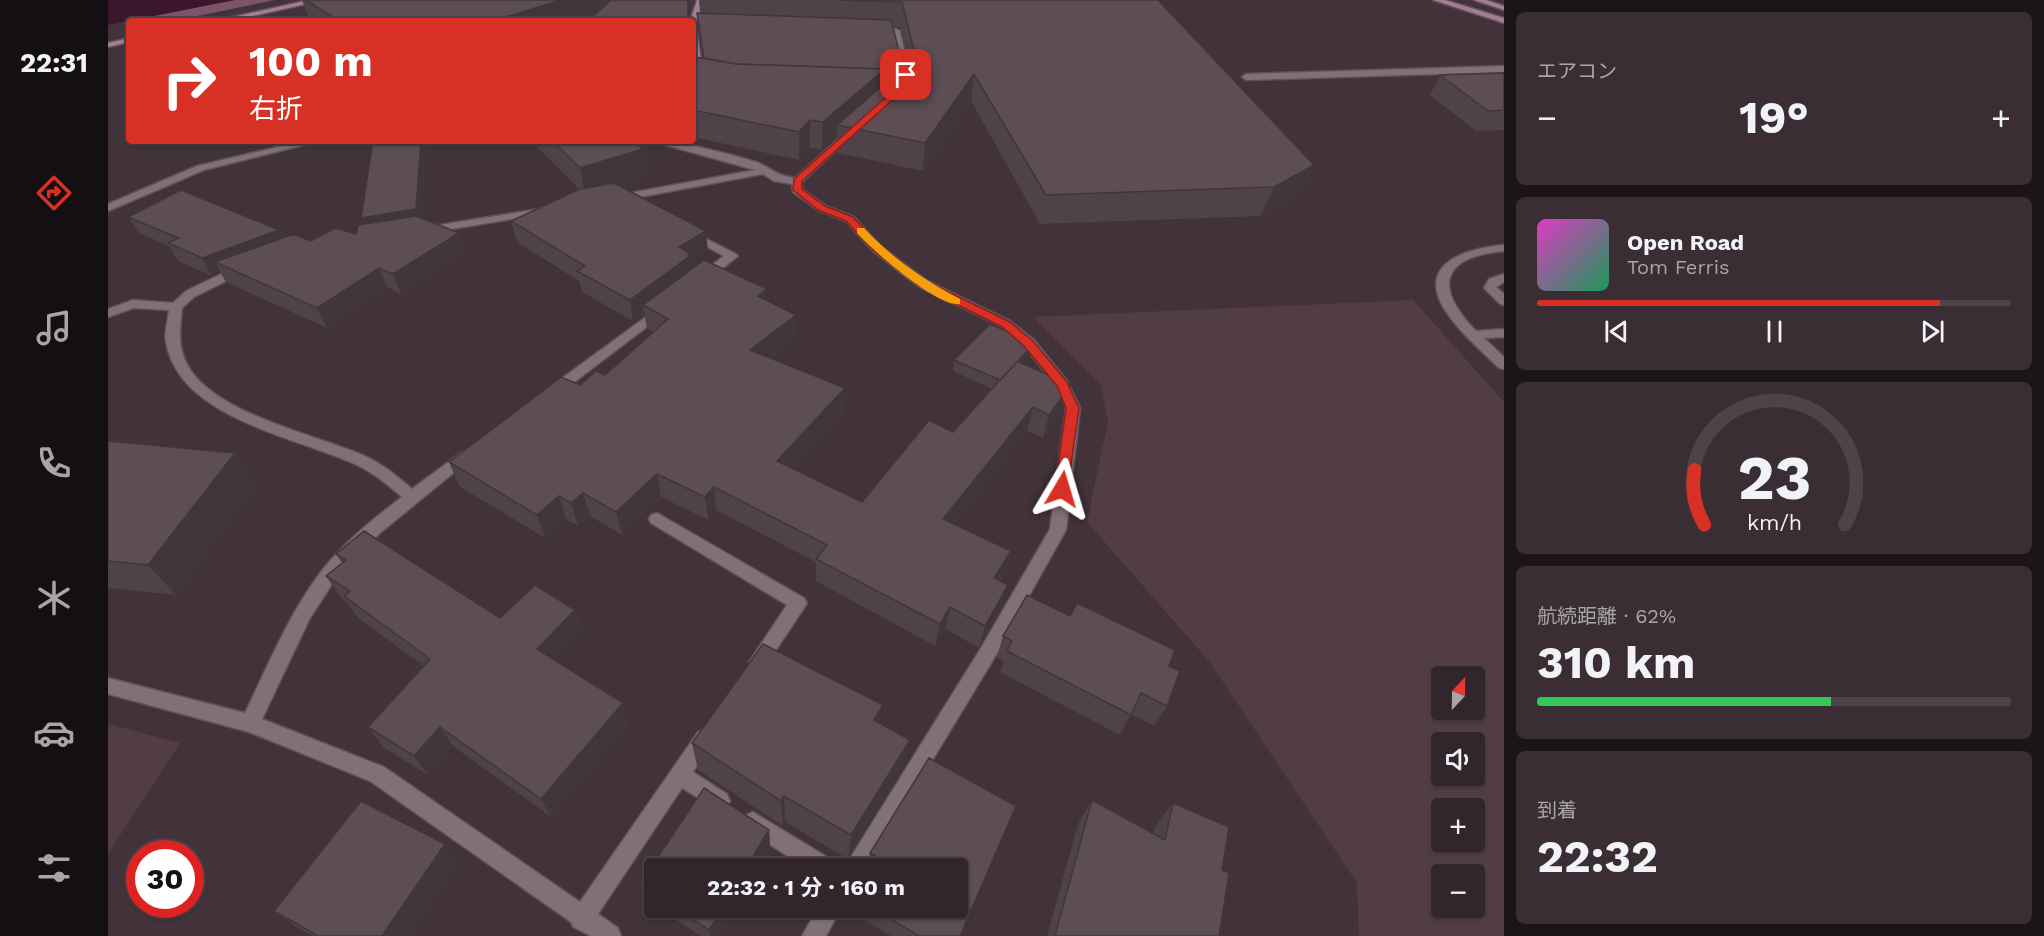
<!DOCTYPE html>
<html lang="ja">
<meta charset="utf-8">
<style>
:root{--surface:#32262c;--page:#3a2e34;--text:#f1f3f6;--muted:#a8a5a9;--line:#4d4348;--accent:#d93025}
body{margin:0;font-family:"Work Sans","Noto Sans JP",sans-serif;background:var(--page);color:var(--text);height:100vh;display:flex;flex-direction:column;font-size:22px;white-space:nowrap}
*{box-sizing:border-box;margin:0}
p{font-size:20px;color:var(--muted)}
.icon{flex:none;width:33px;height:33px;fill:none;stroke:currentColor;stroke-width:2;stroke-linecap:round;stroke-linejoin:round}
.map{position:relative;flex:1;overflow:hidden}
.side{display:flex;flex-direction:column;gap:12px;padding:12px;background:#1c1518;width:540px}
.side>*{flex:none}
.top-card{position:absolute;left:18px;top:18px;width:570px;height:126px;border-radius:6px;box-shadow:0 2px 4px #0004,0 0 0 2px var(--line);background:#d93025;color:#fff;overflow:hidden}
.needle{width:39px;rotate:22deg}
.fabs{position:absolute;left:1323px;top:666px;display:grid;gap:12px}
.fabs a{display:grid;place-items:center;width:54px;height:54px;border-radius:6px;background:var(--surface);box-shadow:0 2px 4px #0004,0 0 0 2px var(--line);font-size:30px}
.speed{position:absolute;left:18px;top:840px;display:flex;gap:12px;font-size:30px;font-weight:700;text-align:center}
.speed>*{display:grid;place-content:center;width:78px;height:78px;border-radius:50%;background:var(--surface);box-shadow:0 2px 4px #0004,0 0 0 2px var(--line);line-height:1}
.speed .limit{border:9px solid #d22;background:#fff;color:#111}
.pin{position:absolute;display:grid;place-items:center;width:51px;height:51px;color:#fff;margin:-26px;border-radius:12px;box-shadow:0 3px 9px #0006}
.me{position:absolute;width:66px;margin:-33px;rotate:7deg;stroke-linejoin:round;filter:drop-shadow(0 0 4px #0008)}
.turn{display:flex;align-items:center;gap:21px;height:126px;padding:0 24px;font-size:27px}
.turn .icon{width:78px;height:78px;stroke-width:2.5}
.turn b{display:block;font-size:42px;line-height:51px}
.big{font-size:45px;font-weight:700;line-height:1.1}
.side .tile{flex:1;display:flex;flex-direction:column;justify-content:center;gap:9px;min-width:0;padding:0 21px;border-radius:9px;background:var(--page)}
.side .dial{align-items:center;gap:0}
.dial svg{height:156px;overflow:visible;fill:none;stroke:var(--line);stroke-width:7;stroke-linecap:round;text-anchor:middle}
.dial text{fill:var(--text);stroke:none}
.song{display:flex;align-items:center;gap:18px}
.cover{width:72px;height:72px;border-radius:9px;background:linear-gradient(135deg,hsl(310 70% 55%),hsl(150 70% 35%))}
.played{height:6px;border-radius:3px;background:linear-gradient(90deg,var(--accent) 85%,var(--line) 85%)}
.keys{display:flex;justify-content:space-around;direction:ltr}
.heat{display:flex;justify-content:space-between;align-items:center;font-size:33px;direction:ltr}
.charge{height:9px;border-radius:4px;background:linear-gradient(90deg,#34c759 62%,var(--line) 0)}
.trip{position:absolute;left:536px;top:858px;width:324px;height:60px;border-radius:6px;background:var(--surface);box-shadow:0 2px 4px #0004,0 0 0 2px var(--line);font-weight:700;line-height:60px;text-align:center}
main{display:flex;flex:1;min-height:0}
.tab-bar{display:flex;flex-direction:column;width:108px;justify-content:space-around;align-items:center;background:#140f12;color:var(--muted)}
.tab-bar .icon{width:42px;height:42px}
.tab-bar .selected{color:var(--accent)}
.tab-bar b{font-size:27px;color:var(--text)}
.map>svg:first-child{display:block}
.built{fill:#523d47;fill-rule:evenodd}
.green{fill:#7d536a}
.water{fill:#3c162c}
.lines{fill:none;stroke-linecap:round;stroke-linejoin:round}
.lane-casing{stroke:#5e5157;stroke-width:3}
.street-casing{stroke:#5e5157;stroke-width:3}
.secondary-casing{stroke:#5e5157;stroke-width:3}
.lane{fill:#817078;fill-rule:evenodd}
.street{fill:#817078;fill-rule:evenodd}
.secondary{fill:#a47d91;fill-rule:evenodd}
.wall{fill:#504249;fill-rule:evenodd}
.shaded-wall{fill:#41363c}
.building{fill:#5d4d55;stroke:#41363c;stroke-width:1.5}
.route{fill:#d93025;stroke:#8d1f18;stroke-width:1.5}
.slow{fill:#f59e0b}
</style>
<main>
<nav class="tab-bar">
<b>22:31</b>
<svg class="icon selected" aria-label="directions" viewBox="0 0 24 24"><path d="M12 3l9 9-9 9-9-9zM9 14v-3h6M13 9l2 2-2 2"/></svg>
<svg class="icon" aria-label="music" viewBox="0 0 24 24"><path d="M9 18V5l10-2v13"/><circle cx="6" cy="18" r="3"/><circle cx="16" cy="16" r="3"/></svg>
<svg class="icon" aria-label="phone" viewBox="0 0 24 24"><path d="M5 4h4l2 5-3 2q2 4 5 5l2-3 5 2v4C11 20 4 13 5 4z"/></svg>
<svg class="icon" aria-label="climate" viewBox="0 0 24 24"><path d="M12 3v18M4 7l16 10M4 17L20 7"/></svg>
<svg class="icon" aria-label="car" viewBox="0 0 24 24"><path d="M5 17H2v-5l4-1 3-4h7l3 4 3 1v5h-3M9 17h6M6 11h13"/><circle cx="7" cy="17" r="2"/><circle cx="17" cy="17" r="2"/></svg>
<svg class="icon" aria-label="filters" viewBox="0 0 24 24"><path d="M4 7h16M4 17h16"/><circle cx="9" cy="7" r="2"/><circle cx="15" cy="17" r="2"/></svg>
</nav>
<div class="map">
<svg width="1396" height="936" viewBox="0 0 1396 936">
<rect width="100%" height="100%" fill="#42323a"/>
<g class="built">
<path d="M1305 300 1396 402V936H1251L1249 883 1101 661 979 522 1000 422 993 385 925 317ZM1334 676H1366V710H1334ZM1334 742H1366V776H1334ZM1334 808H1366V842H1334ZM1334 874H1366V908H1334Z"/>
<path d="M0 724 72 743 0 854Z"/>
</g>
<path class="green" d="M127 0H167L66 21H21Z"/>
<path class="water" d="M0 0H126L0 25Z"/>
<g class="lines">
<g class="lane-casing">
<g id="lane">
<path d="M1396 66V72L1138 80 1134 77 1138 74Z"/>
<path d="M1396 245V251C1333 257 1325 287 1368 331L1396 329V337L1376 338 1396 357V369L1391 368C1373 350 1351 332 1337 310 1307 262 1361 248 1396 245Z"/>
<path d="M1396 274V282L1388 287 1396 294V305L1392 304 1376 288 1381 279Z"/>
</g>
</g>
<g class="street-casing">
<g id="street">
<path d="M765 28 788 29 792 31 802 75 796 85 789 83 794 75 784 33 765 32Z"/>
<path d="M741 129 749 131 694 182V189L718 206 746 217 772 246 818 280 902 321 926 340 959 381 972 408 958 530 885 660 759 868H736L873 648 942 529 958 408 948 386 916 346 894 327 810 286 764 250 738 221 710 210 685 192 684 184 666 181 655 174 511 201 506 198 511 195 647 170 543 141C572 141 620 153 648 162 663 168 669 176 687 178Z"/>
<path d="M195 141H212L96 170 0 211V204L89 166Z"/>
<path d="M437 208 442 211 441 213 319 233 313 230 319 227Z"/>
<path d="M583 231 628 254 630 256 597 282H589V276L616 256 579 236V232Z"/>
<path d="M132 265 138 269 136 272 86 297 74 308C72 329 69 347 80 366 108 415 210 435 259 457 276 465 290 477 304 489L354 452 359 451 366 456 272 533 228 578 202 618 154 719 276 767 472 902 590 732 597 729 604 732 607 738 585 772 619 794 622 801 619 808 612 811 574 788 490 914 510 928 513 936H483L465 927 463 922 262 781 141 732 0 694V678L137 713C161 664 182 611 216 568 238 541 266 518 294 497 280 485 266 473 249 465 190 437 71 419 58 342 56 333 60 320 61 310L26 308 0 317V309L25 300 65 303 78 291Z"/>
<path d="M553 306 559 310 557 313 448 396H438L436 393 438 390Z"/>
<path d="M549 513 696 598 699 603 696 608 656 668 650 670 644 668 641 662 679 605 543 523 541 519 543 515Z"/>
<path d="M645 812 724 860 726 868H698L638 829 635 822 638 815Z"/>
<path d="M710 908H733L718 936H694Z"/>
</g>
</g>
<g class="secondary-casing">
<g id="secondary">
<path d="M201 0H216L122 21H107Z"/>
<path d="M589 0H597L588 24 595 76 591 79 587 76 585 21H582Z"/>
<path d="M1325 0H1337L1396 18V23Z"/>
<path d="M1366 0H1378L1396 6V10Z"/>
<path d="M21 38V42L0 47V43Z"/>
</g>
</g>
<use href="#lane" class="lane"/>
<use href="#street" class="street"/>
<use href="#secondary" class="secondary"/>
</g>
<g class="wall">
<path d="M194 0H587L582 15V21H480L484 17 471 21H202Z"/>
<path d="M591 0H1050L1206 165 1193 193 1153 216 932 224 863 101 815 171 729 153V137L714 150 702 148 691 160 585 137V54L587 57 595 58 589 13H592ZM785 27H792L800 60 797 66 792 70 793 59Z"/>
<path d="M1396 73V130L1368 131 1322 95 1332 75Z"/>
<path d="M318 141 314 218 358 252 293 294 279 287 219 328 118 282 112 272 104 276 70 261 61 246 31 233 20 217 203 241 248 234 256 224 253 218Z"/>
<path d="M423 141H538L541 163 537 165 539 178 512 186 600 252 583 262 584 269 660 301 688 338 663 359 736 412 684 469 754 502 845 432 884 389 845 371 846 360 922 357 916 364 963 385 956 408 935 438 919 431 845 524 903 551 896 574 892 581 894 608 871 648 837 629 827 646 708 581V562L608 510 600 520 553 497 514 535 482 516 470 526 458 519 437 538 351 486 341 462 472 385 497 375 545 332 539 328 536 313 525 321 474 292 471 281 409 242 403 221 471 189Z"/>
<path d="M0 441 127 453 149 485 68 595 0 588Z"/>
<path d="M228 554 392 618 467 610 475 631 447 660 521 723 443 817 345 746 320 775 275 747 260 727 316 666 250 618 240 603 233 598 218 576 234 563Z"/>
<path d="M895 636 1061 666 1059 706 1046 726 1023 714 1012 735 892 672 896 661 889 657Z"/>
<path d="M772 724 797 767 740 859 677 822 675 826 590 770 584 743Z"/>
<path d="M596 788 661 830 662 847 650 868H546V905L538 900 532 884Z"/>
<path d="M984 800 1045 833 1047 827 1065 803 1114 870 1111 936H939L970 824Z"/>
<path d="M908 806 852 936H783L746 913V908H849V868H760L762 853Z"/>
<path d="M351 861 301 936H205L187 926 166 911Z"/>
<path d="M550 908H627L610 936H593Z"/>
</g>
<g class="shaded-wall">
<path d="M440 0H529V2L471 21H384Z"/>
<path d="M578 0H587L582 15V21H580Z"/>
<path d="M793 59 792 75 785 86 786 70Z"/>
<path d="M777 69 775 96 729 125V137L714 150 715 122Z"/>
<path d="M866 74 863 101 815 171 817 143Z"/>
<path d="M702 120V148L691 160V132Z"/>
<path d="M313 141H318L314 225 260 233 253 218Z"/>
<path d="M524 141H538L541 163 537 165 539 178 478 197 472 168Z"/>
<path d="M1206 165 1193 193 1153 216 1166 187Z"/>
<path d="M171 230 180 247 107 262 112 272 104 276 94 258Z"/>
<path d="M598 231 600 252 583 262 585 276 535 305 536 313 525 321 522 300 571 247Z"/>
<path d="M351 233 358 252 293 294 285 274Z"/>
<path d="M271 268 279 287 219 328 209 308Z"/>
<path d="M659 289 660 312 650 296Z"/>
<path d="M688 315V338L644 374 642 350Z"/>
<path d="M925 345 922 357 890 392 893 380Z"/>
<path d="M963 385 956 408 935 438 941 415Z"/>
<path d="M737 388 736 412 669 485V461Z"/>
<path d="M925 407 919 431 830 542 835 519Z"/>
<path d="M127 453 149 485 68 595 40 565Z"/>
<path d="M549 474 553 497 514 535 508 512Z"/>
<path d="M606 487 608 510 600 520 597 497Z"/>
<path d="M475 493 482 516 470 526 463 503Z"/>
<path d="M451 496 458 519 437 538 429 515Z"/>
<path d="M903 551 896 574 880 600 886 578Z"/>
<path d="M900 585 894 608 871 648 877 626Z"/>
<path d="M842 607 837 629 827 646 832 624Z"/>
<path d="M467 610 475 631 438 670 429 649Z"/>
<path d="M515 703 521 723 443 817 433 799Z"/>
<path d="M775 705 771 733 766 720Z"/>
<path d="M332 727 345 746 320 775 306 756Z"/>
<path d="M802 740 797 767 740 859 743 835Z"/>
<path d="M676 796 677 822 675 826 673 801Z"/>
<path d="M661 830 662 847 650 868H638Z"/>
<path d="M337 844 351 861 301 936H274Z"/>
<path d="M615 908H627L610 936H603L601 930Z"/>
</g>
<g class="building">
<path d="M198 0H454L384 21H231Z"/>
<path d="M503 0H580V21H480Z"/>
<path d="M731 0H1050L1206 165 1166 187 938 195 866 74 817 143 729 125 797 66 806 50 794 2Z"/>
<path d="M589 13 783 20 793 59 786 70 628 64 596 58Z"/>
<path d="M585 54 587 57 628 64 777 69 715 122 702 120 691 132 585 110Z"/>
<path d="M1396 73V110L1380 111 1332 75Z"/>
<path d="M265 141H313L308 209 253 218Z"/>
<path d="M445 141H525L535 149 472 168Z"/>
<path d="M506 183 598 231 571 247 582 253 580 254 583 255 522 300 469 271 477 266 403 221 472 189Z"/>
<path d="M73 190 171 230 94 258 60 243 71 238 20 217Z"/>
<path d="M308 216 351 233 285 274 271 268 209 308 107 262 180 236 187 235 203 241 227 228 248 234 250 225Z"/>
<path d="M596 260 659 289 650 296 688 315 642 350 737 388 669 461 754 502 821 420 845 432 909 361 963 385 941 415 925 407 835 519 903 551 886 578 900 585 877 626 842 607 832 624 708 559 719 545 606 487 597 497 549 474 508 512 475 493 463 503 451 496 429 515 341 462 453 377 472 385 488 371 497 375 560 319 535 305Z"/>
<path d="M882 324 921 341 925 345 892 380 846 360Z"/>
<path d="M0 441 127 453 40 565 0 561Z"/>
<path d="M256 531 392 618 427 585 467 610 429 649 515 703 433 799 332 727 306 756 260 727 322 659 236 596 242 591 218 576 238 560 228 554Z"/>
<path d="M919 595 962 616 969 603 1067 650 1061 666 1072 671 1059 706 1033 693 1023 715 899 651 904 641 895 636Z"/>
<path d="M655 644 775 705 766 720 802 740 743 835 676 796 673 801 584 743Z"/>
<path d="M821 758 908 806 852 936H811L764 908H849V868H763L769 857 762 853Z"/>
<path d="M596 788 661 830 638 868H546V894L532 884Z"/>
<path d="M984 800 1057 840 1065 803 1121 827 1114 870 1121 873 1111 936H947Z"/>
<path d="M253 801 337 844 274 936H210L166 911Z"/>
<path d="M567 908H615L601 930Z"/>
</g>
<path class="route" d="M795 73 802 75 792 93 694 181V189L717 206 745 217 772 246 818 281 902 322 925 341 959 382 971 408 959 493 954 494 947 489 958 408 949 386 916 346 894 327 810 285 765 250 738 221 710 210 685 190 686 179 786 90Z"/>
<path class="slow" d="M749 228H756C784 258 816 280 852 299V304C830 308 764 250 749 233Z"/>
</svg>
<div class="fabs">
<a><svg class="needle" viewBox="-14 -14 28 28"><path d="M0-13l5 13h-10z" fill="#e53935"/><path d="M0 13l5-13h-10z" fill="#a8a5a9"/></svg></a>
<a><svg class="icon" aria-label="sound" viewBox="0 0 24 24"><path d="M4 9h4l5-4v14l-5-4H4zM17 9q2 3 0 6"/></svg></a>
<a>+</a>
<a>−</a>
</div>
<div class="speed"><div class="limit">30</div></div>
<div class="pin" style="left:798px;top:75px;background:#d93025"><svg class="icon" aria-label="arrive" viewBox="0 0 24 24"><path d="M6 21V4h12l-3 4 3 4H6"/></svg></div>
<svg class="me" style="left:954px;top:489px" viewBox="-20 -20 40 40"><path d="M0-17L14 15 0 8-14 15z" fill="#d93025" stroke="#fff" stroke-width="4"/></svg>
<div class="trip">22:32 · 1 分 · 160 m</div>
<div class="top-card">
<div class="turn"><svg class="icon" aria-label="right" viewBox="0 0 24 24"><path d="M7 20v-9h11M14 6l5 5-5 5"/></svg><div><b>100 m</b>右折</div></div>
</div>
</div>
<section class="side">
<div class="tile"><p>エアコン</p>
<div class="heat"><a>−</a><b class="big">19°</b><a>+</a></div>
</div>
<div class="tile">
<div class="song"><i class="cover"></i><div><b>Open Road</b><p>Tom Ferris</p></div></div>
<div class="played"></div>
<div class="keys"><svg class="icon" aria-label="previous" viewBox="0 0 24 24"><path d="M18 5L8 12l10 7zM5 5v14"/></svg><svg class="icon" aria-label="pause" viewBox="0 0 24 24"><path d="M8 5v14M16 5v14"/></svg><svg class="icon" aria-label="next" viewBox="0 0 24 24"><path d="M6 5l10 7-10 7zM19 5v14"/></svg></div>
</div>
<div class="tile dial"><svg viewBox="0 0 100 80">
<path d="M14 69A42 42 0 1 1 86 69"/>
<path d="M14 69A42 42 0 0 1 9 41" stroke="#d93025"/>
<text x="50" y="56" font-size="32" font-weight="700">23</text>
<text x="50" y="72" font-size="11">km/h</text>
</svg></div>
<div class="tile"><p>航続距離 · 62%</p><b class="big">310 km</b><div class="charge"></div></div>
<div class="tile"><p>到着</p><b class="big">22:32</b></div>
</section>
</main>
